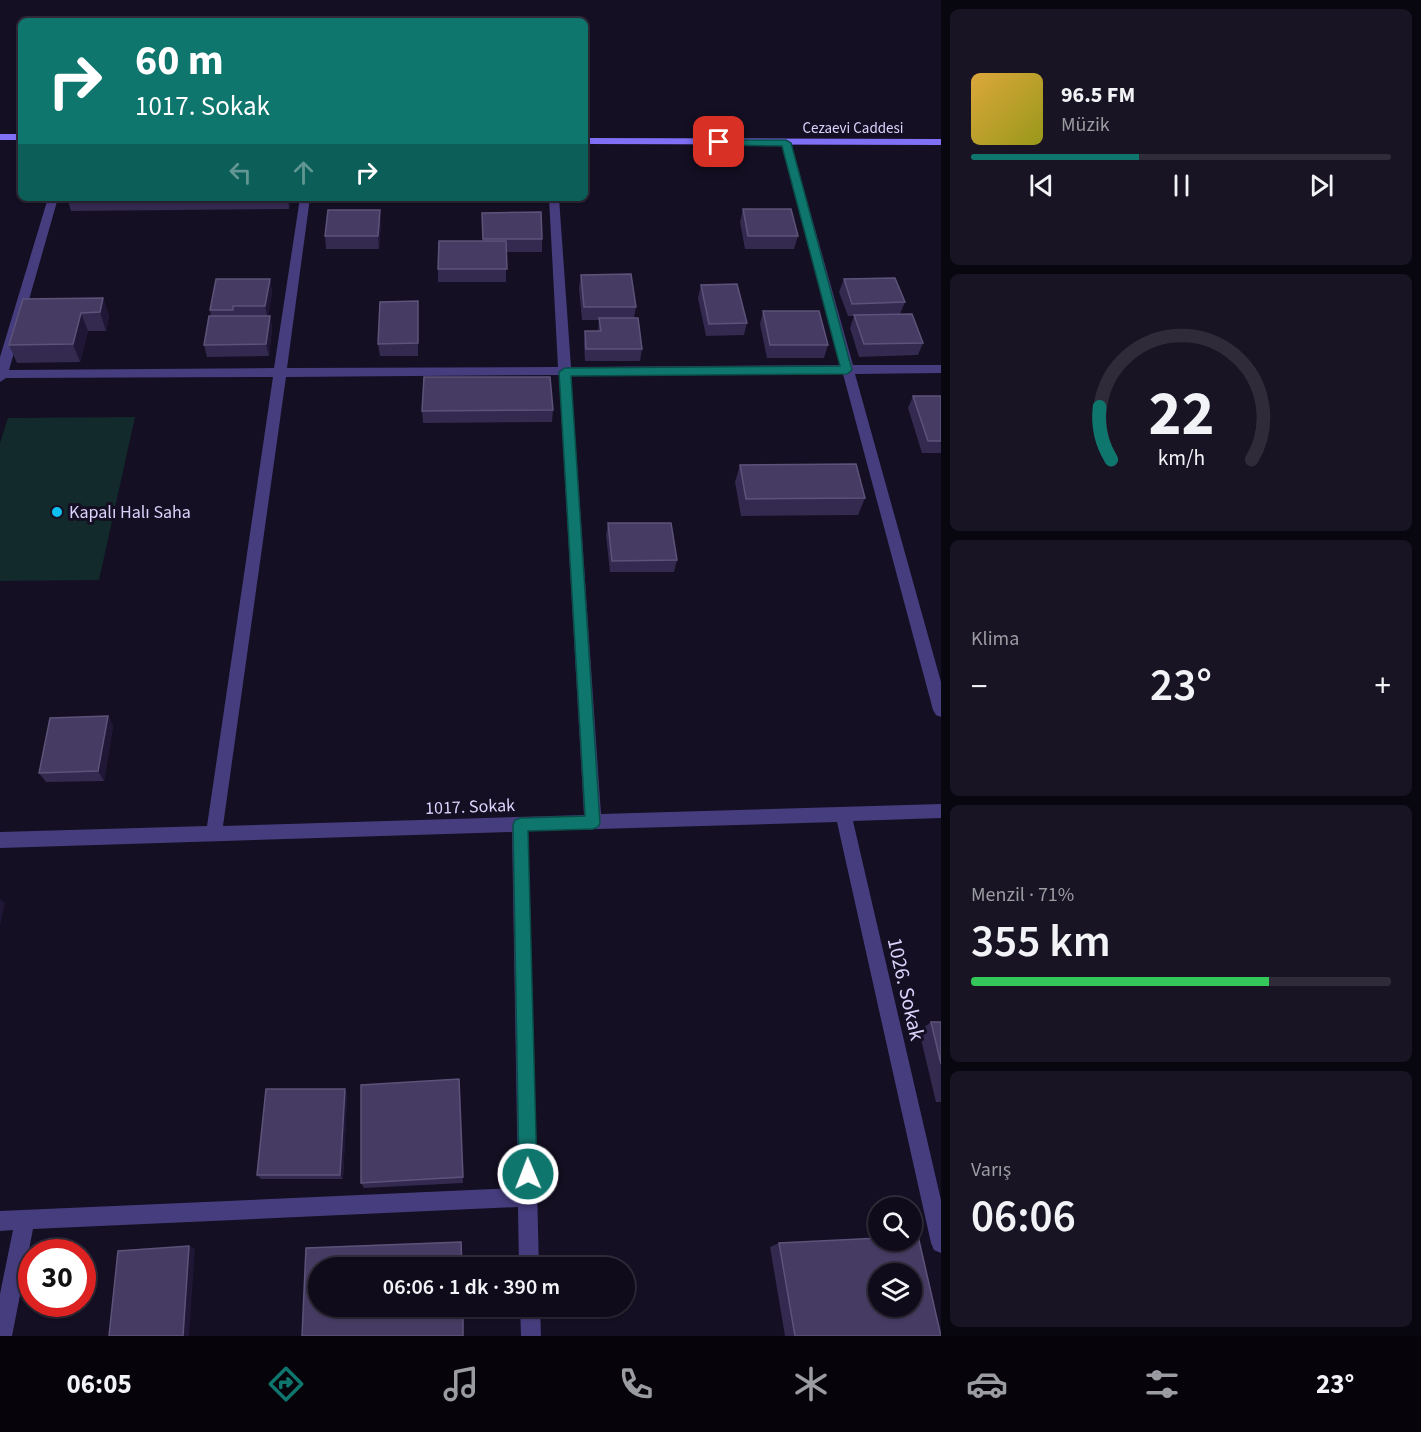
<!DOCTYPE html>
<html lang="tr">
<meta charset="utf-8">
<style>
:root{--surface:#0f0b1a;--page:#181423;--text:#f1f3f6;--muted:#9b9ba2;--line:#2f2b39;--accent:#0f766e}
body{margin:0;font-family:"Source Sans 3",sans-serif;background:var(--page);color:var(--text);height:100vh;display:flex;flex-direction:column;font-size:22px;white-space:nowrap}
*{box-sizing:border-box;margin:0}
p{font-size:20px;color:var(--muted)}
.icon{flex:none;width:33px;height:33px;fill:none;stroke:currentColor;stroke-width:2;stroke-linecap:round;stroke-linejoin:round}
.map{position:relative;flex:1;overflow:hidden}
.side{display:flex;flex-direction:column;gap:9px;padding:9px;background:#08060e;width:480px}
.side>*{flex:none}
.banner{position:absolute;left:18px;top:18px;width:570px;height:183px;border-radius:9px;box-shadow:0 2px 4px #0004,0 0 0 2px var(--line);background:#0f766e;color:#fff;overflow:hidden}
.fabs{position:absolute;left:868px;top:1197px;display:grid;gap:12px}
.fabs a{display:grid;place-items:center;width:54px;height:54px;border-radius:50%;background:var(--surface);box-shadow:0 2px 4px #0004,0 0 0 2px var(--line);font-size:30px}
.speed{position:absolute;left:18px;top:1239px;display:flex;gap:12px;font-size:30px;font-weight:700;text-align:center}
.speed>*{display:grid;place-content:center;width:78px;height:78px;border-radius:50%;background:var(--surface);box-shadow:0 2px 4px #0004,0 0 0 2px var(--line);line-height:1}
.speed .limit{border:9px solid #d22;background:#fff;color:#111}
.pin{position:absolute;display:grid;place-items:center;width:51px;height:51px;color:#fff;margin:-26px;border-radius:12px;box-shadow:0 3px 9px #0006}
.me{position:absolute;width:66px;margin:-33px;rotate:359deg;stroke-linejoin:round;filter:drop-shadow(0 0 4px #0008)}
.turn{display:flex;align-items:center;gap:21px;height:126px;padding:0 18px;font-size:27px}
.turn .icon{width:78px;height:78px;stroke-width:2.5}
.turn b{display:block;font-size:42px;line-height:51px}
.lanes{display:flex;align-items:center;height:57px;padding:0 18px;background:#0003;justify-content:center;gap:30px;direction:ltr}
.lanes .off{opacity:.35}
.big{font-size:45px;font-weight:600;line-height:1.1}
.side .card{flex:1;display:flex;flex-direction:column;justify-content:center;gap:9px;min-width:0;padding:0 21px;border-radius:9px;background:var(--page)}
.side .dial{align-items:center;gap:0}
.dial svg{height:156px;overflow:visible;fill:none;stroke:var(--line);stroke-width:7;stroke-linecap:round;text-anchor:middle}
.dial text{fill:var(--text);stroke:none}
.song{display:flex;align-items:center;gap:18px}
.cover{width:72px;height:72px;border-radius:9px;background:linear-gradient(135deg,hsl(40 70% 55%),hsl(60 70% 35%))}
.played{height:6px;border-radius:3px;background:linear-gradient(90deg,var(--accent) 40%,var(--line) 40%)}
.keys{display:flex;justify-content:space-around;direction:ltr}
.heat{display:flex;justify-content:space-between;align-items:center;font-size:33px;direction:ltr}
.charge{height:9px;border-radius:4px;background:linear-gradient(90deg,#34c759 71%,var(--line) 0)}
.trip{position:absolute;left:308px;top:1257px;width:327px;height:60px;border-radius:30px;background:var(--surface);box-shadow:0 2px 4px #0004,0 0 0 2px var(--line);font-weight:600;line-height:60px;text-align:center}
.tab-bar{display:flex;height:96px;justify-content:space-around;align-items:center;background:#06040a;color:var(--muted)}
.tab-bar .icon{width:42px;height:42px}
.tab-bar .on{color:var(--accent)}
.tab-bar b{font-size:27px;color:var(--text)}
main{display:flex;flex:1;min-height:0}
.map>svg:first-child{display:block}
.green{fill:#122a2b}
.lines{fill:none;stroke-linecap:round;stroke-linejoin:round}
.street{fill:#463d7e;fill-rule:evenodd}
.secondary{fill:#8070f6;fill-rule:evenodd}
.wall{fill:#34294f}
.shaded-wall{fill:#1f1735}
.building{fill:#463b62;stroke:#5d537a;stroke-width:1.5;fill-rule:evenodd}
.route{fill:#0f766e;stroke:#0a4d48;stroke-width:1.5}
.poi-dot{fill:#0ec0ed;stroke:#140f22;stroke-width:2}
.labels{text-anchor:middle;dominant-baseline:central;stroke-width:6;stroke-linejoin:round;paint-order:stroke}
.far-street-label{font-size:15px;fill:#dbd3fc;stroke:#140f22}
.poi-label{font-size:18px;fill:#dbd3fc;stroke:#140f22;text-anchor:start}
.street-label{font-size:18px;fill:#dbd3fc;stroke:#140f22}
.near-street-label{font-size:21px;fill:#dbd3fc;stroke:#140f22}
</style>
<main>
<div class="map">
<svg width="941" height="1336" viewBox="0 0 941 1336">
<rect width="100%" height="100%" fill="#140f22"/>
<path class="green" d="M135 417 99 580 0 581V443L8 418Z"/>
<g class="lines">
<g class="street">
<path d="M786 140 791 143 853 365H941V373L855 374 941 682V717L936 715 933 710 843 374 571 375 601 814 941 804V818L853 821 941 1200V1253L934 1250 931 1243 837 822 528 831 539 1268H519L518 1207 33 1229 12 1336H0V1294L13 1230 0 1231V1211L518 1188 512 832 0 848V832L207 826 273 377 6 378 0 382V357L48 198H58L9 370 274 368 300 198H310L287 368 558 367 549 198H559L571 367 841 365 781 143ZM559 375 584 815 223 826 286 377Z"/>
<path d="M520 1306H540L541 1336H521Z"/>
</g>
<g class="secondary">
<rect x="0" y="134" width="21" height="6"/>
<path d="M585 138 941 139V145L585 144Z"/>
</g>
</g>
<g class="wall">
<path d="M67 198H291L289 209 71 211Z"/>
<rect x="398" y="198" width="50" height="5"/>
<path d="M743 209 798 236 794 249H745L740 222Z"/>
<path d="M482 213 542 239V252H506V282H438V269L483 241Z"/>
<path d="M381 222 379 249H326L325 236Z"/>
<path d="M581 275 636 307 634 318 642 349 640 361H585L584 344 585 331H598L599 320H582L579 288Z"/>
<path d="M270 279 272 292 268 316H270L272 328 269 356 207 357 204 345 211 316 210 310Z"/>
<path d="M844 279 905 302 900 314 923 343 918 355 859 357 850 328 854 316H848L839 292Z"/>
<path d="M701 285 747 323 744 335 706 336 698 298Z"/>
<path d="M103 298 109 316 106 331H88L80 362 17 363 9 345Z"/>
<path d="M418 301V356H380L378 344Z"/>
<path d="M763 311 828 345 824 358H767L760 324Z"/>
<path d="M913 396H941V453H922L908 408Z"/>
<path d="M553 410 552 422 423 423 422 411Z"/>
<path d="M740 465 865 498 858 515 741 516 735 482Z"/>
<path d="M608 523 677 560 674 572H610L606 535Z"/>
<path d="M108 716 113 726 104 781 46 782 39 773Z"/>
<path d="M931 1022H941V1102H936L919 1031Z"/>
<path d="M459 1079 463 1183 364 1188 361 1183Z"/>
<path d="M347 1094 343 1179H261L257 1175Z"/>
<path d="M779 1243 941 1336H785L770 1247Z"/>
</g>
<g class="shaded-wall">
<path d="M288 198H291L289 209Z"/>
<path d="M380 210 381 222 379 249 378 236Z"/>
<path d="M270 279 272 292 268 319 265 306Z"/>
<path d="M103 298 109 316 106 331 100 312Z"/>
<path d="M81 313 88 331 80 362 73 344Z"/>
<path d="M270 316 272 328 269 356 266 344Z"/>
<path d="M108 716 113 726 104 781 98 771Z"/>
<path d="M0 899 5 903 0 926Z"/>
<path d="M345 1089 347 1094 343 1179 340 1175Z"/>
<path d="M189 1246 195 1249 189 1336H183Z"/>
</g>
<g class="building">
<path d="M743 209H791L798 236H748Z"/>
<path d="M328 210H380L378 236H325Z"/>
<path d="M541 212 542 239H483L482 213Z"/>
<path d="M439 241H506L507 269H438Z"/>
<path d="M631 274 636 307H584L581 275Z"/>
<path d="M895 278 905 302 852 304 844 279Z"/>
<path d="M216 279H270L265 306H233V310H210Z"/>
<path d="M737 284 747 323 709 324 701 285Z"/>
<path d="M103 298 100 312 81 313 73 344 9 345 23 299Z"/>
<path d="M418 301V343L378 344 380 302Z"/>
<path d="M763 311H819L828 345H770Z"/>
<path d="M912 314 923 343 864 344 854 315Z"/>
<path d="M209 316H270L266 344 204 345Z"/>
<path d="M599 318H638L642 349H586L585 331H601Z"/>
<path d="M424 377H550L553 410 422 411Z"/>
<path d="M913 396H941V441H928Z"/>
<path d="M856 464 865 498 746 499 740 465Z"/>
<path d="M608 523H671L677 560 612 561Z"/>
<path d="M108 716 98 771 39 773 50 718Z"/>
<path d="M931 1022H941V1064Z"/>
<path d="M459 1079 463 1177 361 1183V1085Z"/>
<path d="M266 1089H345L340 1175H257Z"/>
<path d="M918 1236 941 1336H795L779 1243 879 1238V1240H912V1237ZM879 1274H912V1306H879Z"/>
<path d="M461 1242 462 1268H318V1306H463V1336H302L306 1248Z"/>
<path d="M189 1246 183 1336H109L118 1251Z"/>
</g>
<path class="route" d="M716 140H786L791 143 852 370 847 374 571 376 600 823 598 827 593 829 528 831 537 1174 534 1180 528 1183 521 1180 519 1174 513 825 515 820 520 818 585 816 559 372 565 368 840 366 782 146 719 145 715 142Z"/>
<circle class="poi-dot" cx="57" cy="512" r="6"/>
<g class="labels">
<g class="far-street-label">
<text x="853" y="128">Cezaevi Caddesi</text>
</g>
<g class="poi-label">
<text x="69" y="512">Kapalı Halı Saha</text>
</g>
<g class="street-label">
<text transform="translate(470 807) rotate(-2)">1017. Sokak</text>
</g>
<g class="near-street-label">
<text transform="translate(906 989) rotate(77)">1026. Sokak</text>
</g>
</g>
</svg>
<div class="fabs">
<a><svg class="icon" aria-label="search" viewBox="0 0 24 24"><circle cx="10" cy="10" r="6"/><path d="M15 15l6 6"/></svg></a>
<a><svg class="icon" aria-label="layers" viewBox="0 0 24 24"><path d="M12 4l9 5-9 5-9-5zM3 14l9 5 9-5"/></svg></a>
</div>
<div class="speed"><div class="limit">30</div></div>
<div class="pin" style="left:719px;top:142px;background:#d93025"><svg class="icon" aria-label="arrive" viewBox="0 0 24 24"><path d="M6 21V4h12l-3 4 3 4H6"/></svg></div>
<svg class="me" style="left:528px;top:1174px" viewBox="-20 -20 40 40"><circle r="17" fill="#0f766e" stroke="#fff" stroke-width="3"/><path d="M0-11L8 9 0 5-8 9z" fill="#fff"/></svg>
<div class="trip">06:06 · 1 dk · 390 m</div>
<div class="banner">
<div class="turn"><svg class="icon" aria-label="right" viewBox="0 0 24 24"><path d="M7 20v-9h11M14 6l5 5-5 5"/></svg><div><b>60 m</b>1017. Sokak</div></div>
<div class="lanes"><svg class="icon off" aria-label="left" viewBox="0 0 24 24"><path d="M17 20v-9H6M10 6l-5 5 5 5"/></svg><svg class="icon off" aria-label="ahead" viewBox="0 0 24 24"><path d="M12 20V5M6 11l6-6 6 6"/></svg><svg class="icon" aria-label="right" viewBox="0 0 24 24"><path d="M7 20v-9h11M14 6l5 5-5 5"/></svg></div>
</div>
</div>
<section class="side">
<div class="card">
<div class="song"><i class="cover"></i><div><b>96.5 FM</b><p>Müzik</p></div></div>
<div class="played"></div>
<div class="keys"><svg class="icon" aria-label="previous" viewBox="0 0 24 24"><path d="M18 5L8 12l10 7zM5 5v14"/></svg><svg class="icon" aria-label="pause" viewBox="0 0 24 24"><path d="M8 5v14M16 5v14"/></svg><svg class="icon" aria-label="next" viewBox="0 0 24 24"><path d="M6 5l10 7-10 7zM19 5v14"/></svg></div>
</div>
<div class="card dial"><svg viewBox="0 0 100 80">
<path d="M14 69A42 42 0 1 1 86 69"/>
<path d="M14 69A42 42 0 0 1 8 42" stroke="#0f766e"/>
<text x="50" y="56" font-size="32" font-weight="700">22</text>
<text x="50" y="72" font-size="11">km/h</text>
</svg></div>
<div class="card"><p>Klima</p>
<div class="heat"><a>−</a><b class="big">23°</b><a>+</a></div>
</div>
<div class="card"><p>Menzil · 71%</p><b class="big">355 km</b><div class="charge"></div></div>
<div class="card"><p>Varış</p><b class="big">06:06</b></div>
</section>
</main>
<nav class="tab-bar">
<b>06:05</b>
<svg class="icon on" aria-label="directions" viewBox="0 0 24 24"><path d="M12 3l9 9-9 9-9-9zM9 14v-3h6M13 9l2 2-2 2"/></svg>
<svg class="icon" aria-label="music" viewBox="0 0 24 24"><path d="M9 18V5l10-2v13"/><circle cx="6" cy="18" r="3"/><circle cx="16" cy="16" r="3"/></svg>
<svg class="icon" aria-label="phone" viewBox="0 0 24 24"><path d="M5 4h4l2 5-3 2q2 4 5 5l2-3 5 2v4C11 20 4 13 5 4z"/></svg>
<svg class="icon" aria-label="climate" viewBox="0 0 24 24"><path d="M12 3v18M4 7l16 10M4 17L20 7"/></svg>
<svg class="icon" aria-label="car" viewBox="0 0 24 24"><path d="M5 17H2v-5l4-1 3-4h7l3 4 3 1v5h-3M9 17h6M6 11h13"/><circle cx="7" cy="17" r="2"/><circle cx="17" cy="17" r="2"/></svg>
<svg class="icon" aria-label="filters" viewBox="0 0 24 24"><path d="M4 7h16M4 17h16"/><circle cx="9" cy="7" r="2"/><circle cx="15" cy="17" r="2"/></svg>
<b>23°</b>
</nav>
